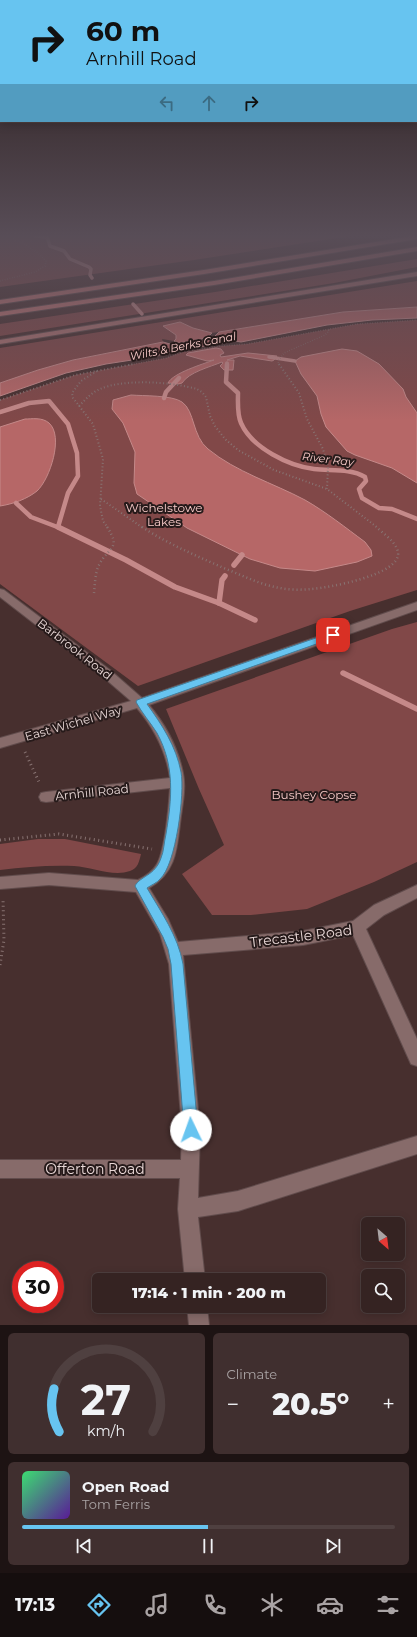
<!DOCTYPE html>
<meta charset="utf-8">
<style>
:root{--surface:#352322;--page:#402f2f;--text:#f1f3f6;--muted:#aaa4a5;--line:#4f4040;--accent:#67c4f0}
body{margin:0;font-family:Montserrat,sans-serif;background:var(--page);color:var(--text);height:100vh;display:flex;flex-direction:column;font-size:15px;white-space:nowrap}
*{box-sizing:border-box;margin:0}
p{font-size:13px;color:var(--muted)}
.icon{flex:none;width:22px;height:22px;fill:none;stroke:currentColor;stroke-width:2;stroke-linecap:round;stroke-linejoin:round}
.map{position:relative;height:1325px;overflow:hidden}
.side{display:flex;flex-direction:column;gap:8px;padding:8px;background:#1d1313;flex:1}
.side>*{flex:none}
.banner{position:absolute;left:0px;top:0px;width:417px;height:122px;box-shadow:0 2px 10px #0003,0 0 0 1px var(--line);background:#67c4f0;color:#111;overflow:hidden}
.needle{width:26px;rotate:152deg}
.controls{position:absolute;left:361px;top:1217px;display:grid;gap:8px}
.controls a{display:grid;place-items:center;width:44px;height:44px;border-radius:6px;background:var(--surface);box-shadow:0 2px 10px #0003,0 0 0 1px var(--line);font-size:20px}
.speed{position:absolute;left:12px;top:1261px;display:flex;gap:8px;font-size:20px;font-weight:700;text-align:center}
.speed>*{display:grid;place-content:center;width:52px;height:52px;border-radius:50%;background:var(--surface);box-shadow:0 2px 10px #0003,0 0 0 1px var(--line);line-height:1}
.speed .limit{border:6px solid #d22;background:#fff;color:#111}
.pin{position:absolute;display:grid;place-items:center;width:34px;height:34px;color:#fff;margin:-17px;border-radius:8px;box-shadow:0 2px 6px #0006}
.me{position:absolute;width:44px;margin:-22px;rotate:357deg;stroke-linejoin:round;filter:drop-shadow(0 0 3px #0008)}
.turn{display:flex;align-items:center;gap:14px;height:84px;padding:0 20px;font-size:18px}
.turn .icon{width:52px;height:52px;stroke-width:2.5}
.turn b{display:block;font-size:28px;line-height:34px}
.lanes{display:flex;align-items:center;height:38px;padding:0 20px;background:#0003;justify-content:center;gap:20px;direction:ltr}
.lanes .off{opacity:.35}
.big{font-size:30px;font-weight:800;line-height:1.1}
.side .tile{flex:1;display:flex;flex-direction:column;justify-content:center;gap:6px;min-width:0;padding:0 14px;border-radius:6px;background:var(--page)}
.side .dial{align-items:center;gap:0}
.dial svg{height:104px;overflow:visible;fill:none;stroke:var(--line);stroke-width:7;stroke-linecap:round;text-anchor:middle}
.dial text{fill:var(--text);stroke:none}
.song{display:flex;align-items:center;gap:12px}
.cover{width:48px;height:48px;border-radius:6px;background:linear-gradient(135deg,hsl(140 70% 55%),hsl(270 70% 35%))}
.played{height:4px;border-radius:2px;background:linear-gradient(90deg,var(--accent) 50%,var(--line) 50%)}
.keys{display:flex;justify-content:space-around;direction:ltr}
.heat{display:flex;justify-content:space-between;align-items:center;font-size:22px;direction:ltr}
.side .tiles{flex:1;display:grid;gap:8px;grid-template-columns:1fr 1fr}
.tile:last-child{grid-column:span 2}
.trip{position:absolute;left:92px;top:1273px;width:234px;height:40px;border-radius:6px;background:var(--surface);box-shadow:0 2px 10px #0003,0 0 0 1px var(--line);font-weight:800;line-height:40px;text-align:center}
.dock{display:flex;height:64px;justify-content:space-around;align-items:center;background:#150e0e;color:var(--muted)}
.dock .icon{width:28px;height:28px}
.dock .selected{color:var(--accent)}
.dock b{font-size:18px;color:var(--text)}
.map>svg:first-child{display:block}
.green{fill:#814848}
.water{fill:#b66767;stroke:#c58989}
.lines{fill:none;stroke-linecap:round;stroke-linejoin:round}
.stream-far2{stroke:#c58989;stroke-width:3.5}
.stream-far1{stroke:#c58989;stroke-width:4.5}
.stream{stroke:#c58989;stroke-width:5.5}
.minor-casing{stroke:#614c4c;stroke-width:2}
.major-casing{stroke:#614c4c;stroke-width:2}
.highway-casing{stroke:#614c4c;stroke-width:2}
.path-far3{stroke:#887372;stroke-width:1.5;stroke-dasharray:0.5 2;stroke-linecap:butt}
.path-far2{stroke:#887372;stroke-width:2;stroke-dasharray:1 2.5;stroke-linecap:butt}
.path-far1{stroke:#887372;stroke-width:2.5;stroke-dasharray:1 3;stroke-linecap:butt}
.path{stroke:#887372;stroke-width:3;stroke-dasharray:1 3.5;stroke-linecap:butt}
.minor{fill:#876b6a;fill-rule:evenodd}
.major{fill:#ad7372;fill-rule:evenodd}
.highway{fill:#c77877;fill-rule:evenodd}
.route{fill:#67c4f0;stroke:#437f9c}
.labels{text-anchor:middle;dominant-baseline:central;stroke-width:4;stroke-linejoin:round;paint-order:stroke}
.far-water-label{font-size:11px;font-style:italic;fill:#f9cbc9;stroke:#261a1a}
.park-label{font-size:12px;fill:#f7cac8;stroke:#261a1a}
.street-label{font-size:12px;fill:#e9d8d7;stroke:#261a1a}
.near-street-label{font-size:14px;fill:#e9d8d7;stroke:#261a1a}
</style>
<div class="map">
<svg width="417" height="1325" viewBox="0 0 417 1325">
<rect width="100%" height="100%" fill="#472f2e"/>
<g class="green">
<path d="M0 236H350L194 260 0 287Z"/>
<path d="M417 259V267L334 283 0 336V324L215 292Z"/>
<path d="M417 281V307L343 312 212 333 193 328 180 322 163 326 176 335V339L174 341 162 339 163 342 156 344 73 360 38 370 0 383V348Z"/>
<path d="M417 320V590L350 611 138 686 0 584V400L75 375 166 358 183 352 221 346 247 344 357 324Z"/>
<path d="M417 622V862L374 882 307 909 251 915H212L182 874 224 845 199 789 166 709 392 629Z"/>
<path d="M38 839H65L141 854C139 862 138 868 130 871 113 877 92 867 74 866 49 865 25 867 0 870V844Z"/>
</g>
<g class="water">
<path d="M417 307V318L372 320 327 325 241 342 235 341 162 353 158 356 106 364 66 373 0 396V383L38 370 73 360 163 342 177 346 212 339 219 332 343 312Z"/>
<path d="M180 322 193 328 212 333 207 338 179 343 174 341 176 339V335L163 326Z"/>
<path d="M216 348 221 349 224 353 220 355 221 357 248 353 277 356 274 360 272 361 240 356 227 360H234L233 370H224L220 366 223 363 222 362C210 367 189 372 182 383L178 384 168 383C173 373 203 364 214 360L207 361 186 355 188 353Z"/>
<path d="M342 349 357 351 379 364 403 389 406 397 417 413V483L392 468 355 455 347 451 326 427 321 414 317 396 301 374 295 361 301 357Z"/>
<path d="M131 395C143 396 172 395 182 402 195 411 192 436 208 449 236 472 273 483 305 500 326 512 346 528 365 542L371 550 372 556 357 562 315 571 280 568 250 559 187 528 137 494 134 483 135 452 123 423 112 409 113 400Z"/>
<path d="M25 419C32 419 42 417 49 423 64 436 50 479 37 491 27 499 13 504 0 506V427Z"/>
</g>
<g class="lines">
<g class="stream-far2">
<path d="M35 236 47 237 50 246 64 251 70 259 89 267 91 269 90 275 92 278"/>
<path d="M133 304 142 314"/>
<path d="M269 357 295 361"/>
<path d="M227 365V363"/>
</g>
<g class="stream-far1">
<path d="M227 364 226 382 238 393C238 403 237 414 241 423 252 448 289 466 314 469 331 471 350 468 365 477L366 481 359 489 362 498 379 508 392 509 417 519"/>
<path d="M164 398 166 392 179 378"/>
<path d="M0 412 29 403 49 401 68 424 77 453 78 476 68 493 58 527"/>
<path d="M16 503 31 517 60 528"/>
</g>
<g class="stream">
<path d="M58 527 126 560 175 587 219 603 255 620"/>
<path d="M234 565 242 555"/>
<path d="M219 603 222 580 225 576"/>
<path d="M343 673 417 709"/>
</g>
<g class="minor-casing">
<g id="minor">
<path d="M0 589 4 590 110 670 142 698 417 602V610L149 705C165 724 178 748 183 773 186 787 183 802 181 816 177 845 178 872 149 888L168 919 178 942 303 931 353 921 374 905 417 885V898L384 915 366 929 417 1039V1066L411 1064 353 935 303 945 183 955 200 1130 198 1198 238 1191 417 1136V1154L238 1211 198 1217 205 1280H185L178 1209 180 1178H0V1160H181L182 1130 169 964 160 934 136 892 49 885 0 889V877L49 873 138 880C146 876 153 871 157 864 165 850 169 805 170 788L46 802 41 801 39 797 41 793 46 792 170 778C166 751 154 728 137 708L0 748V738L131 701 102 676 0 597Z"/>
<path d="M187 1306H207L209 1325H189Z"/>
</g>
</g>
<g class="major-casing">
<path id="major" d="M417 272V276L0 344V340Z"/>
</g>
<g class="highway-casing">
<g id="highway">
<path d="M412 236H417V239L204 274 0 304V300L204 270Z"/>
<path d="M417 247V251L214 285 0 316V312L214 281Z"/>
</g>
</g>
<g class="path-far3">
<path d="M0 281 35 272 45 266 46 261C35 249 23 243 8 236"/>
<path d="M129 365 166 358 183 352 221 346 247 344 357 324 417 320"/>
<path d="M279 365 278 361 284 353 325 335 329 331 328 329"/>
</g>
<g class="path-far2">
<path d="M279 364 299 393 307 419 323 449 328 467 327 489"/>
<path d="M97 371 81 381 72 393 73 398 93 424 103 459 100 506 103 521 108 528"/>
<path d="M0 400 75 375 134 364"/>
<path d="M79 406C85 400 90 394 98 390 122 378 172 382 197 389L202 392 206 397 210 416 215 426 225 439 238 450 274 470 327 489 378 528"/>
<path d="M101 499 143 528"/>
</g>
<g class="path-far1">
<path d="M142 527C168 544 197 556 226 569 244 576 261 585 280 588 290 590 301 590 311 589 327 588 402 575 398 552 396 542 383 533 376 527"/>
<path d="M94 593C95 584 95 573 99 565 108 547 122 549 107 527"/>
</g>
<g class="path">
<path d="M25 752 39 782"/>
<path d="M0 840 59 834 152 849"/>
<path d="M0 965 4 940 3 899"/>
</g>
<use href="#minor" class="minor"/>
<use href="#major" class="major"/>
<use href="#highway" class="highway"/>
</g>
<linearGradient id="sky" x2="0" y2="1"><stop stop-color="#271a19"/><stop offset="0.56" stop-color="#584d57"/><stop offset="1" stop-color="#584d57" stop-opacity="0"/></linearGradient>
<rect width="417" height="421" fill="url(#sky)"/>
<path class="route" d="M333 632 338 635 336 637 147 704C162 725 176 746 181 772 185 793 176 865 160 879 157 883 151 885 147 888 161 912 178 936 183 964L198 1130 196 1135 191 1137 186 1135 184 1130 171 964 168 949 163 937 135 886C140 876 155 876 161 858 164 851 164 842 166 834 172 798 175 766 157 733 150 722 142 713 136 702L137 700Z"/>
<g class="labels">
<g class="far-water-label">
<text transform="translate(183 346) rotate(-11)">Wilts &amp; Berks Canal</text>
<text transform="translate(328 459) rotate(7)">River Ray</text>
</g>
<g class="park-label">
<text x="164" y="507">Wichelstowe<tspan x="164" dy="14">Lakes</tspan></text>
<text x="314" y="794">Bushey Copse</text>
</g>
<g class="street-label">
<text transform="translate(75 649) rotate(38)">Barbrook Road</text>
<text transform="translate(73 723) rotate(-16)">East Wichel Way</text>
<text transform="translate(92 792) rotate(-6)">Arnhill Road</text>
</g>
<g class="near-street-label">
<text transform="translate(301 936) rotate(-7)">Trecastle Road</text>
<text x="95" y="1169">Offerton Road</text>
</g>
</g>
</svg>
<div class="controls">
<a><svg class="needle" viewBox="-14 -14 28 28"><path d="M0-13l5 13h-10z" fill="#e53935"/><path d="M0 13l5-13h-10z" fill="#aaa4a5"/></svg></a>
<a><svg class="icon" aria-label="search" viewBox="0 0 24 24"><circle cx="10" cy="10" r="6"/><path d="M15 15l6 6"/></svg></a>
</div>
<div class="speed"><div class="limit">30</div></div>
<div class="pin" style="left:333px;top:635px;background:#d93025"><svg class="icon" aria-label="arrive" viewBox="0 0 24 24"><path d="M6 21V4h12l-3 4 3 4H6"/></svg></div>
<svg class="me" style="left:191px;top:1130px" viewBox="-20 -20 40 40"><circle r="19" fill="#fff"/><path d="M0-13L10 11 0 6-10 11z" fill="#67c4f0"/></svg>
<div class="trip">17:14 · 1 min · 200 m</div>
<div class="banner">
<div class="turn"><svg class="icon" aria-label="right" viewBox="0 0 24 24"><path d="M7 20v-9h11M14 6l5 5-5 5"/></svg><div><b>60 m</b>Arnhill Road</div></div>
<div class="lanes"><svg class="icon off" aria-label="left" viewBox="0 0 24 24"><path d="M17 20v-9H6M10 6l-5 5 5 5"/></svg><svg class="icon off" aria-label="ahead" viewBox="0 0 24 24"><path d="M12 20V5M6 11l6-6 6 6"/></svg><svg class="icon" aria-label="right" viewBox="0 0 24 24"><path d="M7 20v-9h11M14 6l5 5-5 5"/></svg></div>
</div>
</div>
<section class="side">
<div class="tiles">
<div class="tile dial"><svg viewBox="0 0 100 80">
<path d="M14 69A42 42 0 1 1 86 69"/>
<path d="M14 69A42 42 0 0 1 10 36" stroke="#67c4f0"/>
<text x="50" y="56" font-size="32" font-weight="700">27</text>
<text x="50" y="72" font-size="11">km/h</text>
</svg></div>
<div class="tile"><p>Climate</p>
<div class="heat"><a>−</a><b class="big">20.5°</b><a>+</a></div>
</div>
<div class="tile">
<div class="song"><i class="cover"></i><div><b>Open Road</b><p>Tom Ferris</p></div></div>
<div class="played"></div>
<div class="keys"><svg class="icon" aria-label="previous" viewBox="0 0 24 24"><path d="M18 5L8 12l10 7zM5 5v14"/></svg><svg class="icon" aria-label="pause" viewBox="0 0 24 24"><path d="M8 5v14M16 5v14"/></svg><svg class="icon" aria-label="next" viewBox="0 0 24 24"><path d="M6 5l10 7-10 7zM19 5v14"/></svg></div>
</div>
</div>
</section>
<nav class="dock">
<b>17:13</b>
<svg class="icon selected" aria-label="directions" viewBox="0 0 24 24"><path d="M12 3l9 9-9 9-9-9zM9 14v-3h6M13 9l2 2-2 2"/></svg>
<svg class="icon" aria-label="music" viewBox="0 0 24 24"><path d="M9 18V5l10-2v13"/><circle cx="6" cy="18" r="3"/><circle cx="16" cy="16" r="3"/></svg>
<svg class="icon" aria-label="phone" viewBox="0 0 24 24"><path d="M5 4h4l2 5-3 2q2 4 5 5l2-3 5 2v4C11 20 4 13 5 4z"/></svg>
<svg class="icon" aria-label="climate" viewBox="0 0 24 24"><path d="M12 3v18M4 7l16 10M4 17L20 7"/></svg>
<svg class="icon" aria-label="car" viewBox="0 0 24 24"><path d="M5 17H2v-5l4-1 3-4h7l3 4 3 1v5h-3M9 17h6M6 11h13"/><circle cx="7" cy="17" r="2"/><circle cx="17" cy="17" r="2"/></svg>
<svg class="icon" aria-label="filters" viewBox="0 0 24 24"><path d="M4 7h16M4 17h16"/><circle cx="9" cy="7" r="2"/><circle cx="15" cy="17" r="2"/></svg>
</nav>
